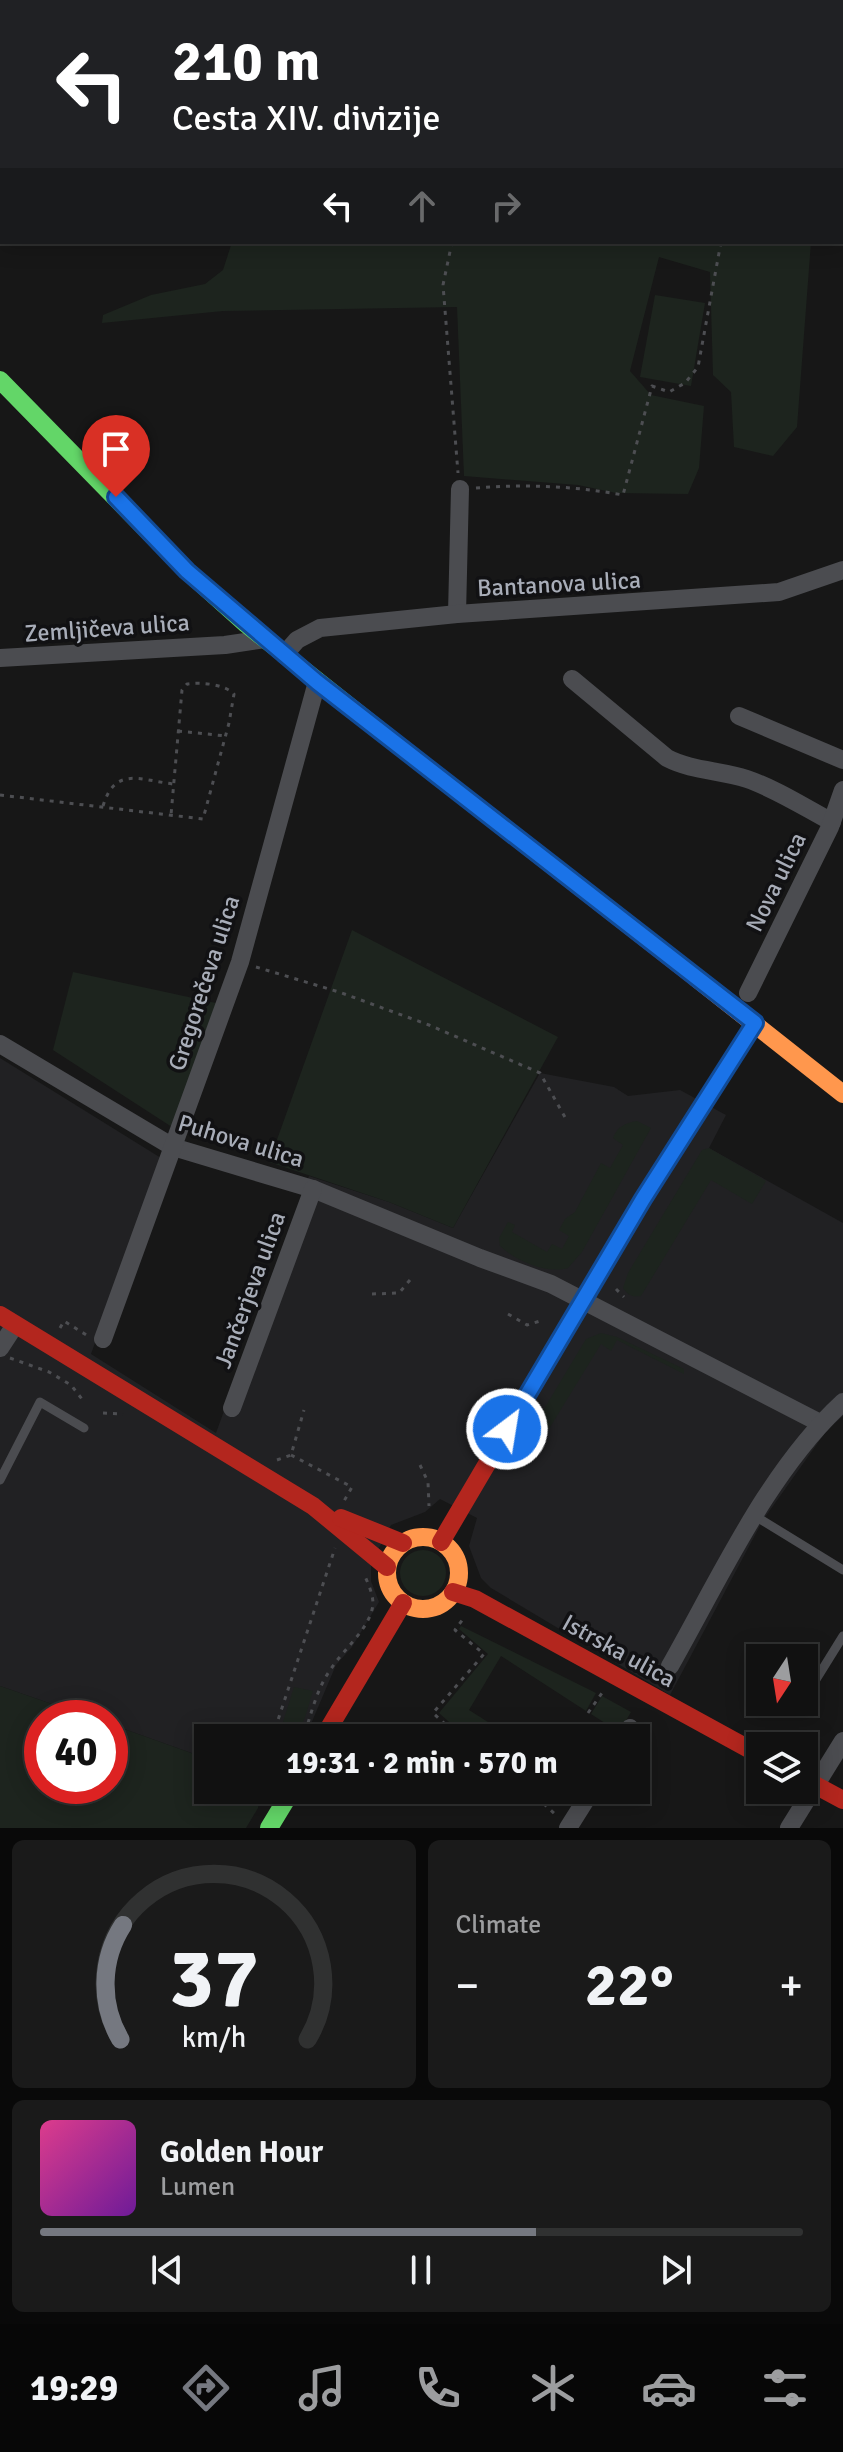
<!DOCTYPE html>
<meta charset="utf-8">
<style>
:root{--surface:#111;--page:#1a1a1a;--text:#f1f3f6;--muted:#9c9d9f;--line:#303131;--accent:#757880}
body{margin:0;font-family:Signika,sans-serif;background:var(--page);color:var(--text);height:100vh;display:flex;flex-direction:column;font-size:30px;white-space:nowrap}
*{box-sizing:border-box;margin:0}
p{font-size:26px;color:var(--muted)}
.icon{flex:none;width:44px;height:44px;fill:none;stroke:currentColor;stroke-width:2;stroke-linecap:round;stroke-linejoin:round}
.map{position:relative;height:1828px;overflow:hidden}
.drawer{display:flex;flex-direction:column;gap:12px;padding:12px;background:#090909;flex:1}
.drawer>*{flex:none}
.guide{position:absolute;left:0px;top:0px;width:844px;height:244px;box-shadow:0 4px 20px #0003,0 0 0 2px var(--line);background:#202124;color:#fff;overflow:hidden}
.needle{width:52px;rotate:192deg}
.tools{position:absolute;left:746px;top:1644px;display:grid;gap:16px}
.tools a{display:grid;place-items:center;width:72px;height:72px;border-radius:0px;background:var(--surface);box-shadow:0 4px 20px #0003,0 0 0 2px var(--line);font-size:40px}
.speed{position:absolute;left:24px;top:1700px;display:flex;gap:16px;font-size:40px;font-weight:700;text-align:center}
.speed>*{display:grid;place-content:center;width:104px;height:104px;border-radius:50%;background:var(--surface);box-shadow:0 4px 20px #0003,0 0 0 2px var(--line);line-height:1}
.speed .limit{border:12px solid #d22;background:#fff;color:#111}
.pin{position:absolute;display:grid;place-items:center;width:68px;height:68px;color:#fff;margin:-82px -34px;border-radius:50% 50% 50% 0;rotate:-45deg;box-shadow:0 0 8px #0007}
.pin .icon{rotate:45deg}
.me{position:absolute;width:88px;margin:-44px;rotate:31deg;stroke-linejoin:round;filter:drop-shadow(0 0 6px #0008)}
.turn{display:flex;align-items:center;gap:28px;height:168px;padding:0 40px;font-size:36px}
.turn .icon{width:104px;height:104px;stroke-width:2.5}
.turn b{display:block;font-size:56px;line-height:68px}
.lanes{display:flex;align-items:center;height:76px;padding:0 40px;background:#0003;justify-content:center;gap:40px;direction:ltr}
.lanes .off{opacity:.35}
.big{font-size:60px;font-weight:700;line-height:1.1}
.drawer .widget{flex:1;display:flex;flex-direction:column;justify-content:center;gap:12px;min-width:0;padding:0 28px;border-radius:12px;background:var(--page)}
.drawer .dial{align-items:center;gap:0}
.dial svg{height:208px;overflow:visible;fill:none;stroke:var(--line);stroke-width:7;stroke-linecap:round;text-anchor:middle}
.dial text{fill:var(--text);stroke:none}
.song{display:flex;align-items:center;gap:24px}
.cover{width:96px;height:96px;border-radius:12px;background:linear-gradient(135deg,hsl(330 70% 55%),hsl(280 70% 35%))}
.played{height:8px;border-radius:4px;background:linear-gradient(90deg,var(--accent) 65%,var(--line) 65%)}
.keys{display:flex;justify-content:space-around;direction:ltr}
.heat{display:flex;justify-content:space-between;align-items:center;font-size:44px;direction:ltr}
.drawer .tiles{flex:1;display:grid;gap:12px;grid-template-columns:1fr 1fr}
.widget:last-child{grid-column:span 2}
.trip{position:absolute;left:194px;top:1724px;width:456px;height:80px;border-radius:0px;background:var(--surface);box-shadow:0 4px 20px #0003,0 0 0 2px var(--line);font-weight:700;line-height:80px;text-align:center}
.dock{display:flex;height:128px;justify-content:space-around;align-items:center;background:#070707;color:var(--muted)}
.dock .icon{width:56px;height:56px}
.dock .current{color:var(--accent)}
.dock b{font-size:36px;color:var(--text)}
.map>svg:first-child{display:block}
.built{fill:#212123}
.green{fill:#1d241e}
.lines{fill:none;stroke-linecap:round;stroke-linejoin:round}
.path{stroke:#4d4e52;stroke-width:3;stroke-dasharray:4 6;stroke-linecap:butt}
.lane{stroke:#4b4c50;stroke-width:9}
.street{stroke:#4b4c50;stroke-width:18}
.fast{stroke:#63d668;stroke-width:18}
.slow{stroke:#ff974d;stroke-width:18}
.jam{stroke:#b3261e;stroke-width:18}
.route-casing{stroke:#114b97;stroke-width:20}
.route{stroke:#1a73e8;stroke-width:14}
.labels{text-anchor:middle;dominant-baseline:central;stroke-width:7;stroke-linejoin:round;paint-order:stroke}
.street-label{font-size:24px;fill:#a8adb8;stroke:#111113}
</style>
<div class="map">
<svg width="843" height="1828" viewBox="0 0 843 1828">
<rect width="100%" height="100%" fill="#171717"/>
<path class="built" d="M0 1058 161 1158 91 1354 216 1433 309 1176 389 1202 453 1228 540 1073 614 1087 628 1096 680 1090 726 1115 709 1148 843 1223V1416L827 1430 763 1520 670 1695 491 1588 481 1578 469 1546 477 1518 440 1499 425 1512 391 1525 371 1563V1581L379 1602 352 1647 336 1665 305 1738H208V1759L110 1724V1718H92L0 1686Z"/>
<g class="green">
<path d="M71 0H843V108L842 2Z"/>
<path d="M232 242H811L797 427 773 456 734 447 731 392 713 375 710 272 659 257 630 371 651 395 704 406 699 468 688 494 616 493 578 485 464 476 457 307 223 311 102 323 103 315 151 295 205 284 223 270Z"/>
<path d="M655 295 705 303 691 386 640 377Z"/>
<path d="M352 930 558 1037 453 1228 389 1202 269 1162Z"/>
<path d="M73 972 216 1003 172 1127 53 1050Z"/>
<path d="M637 1121 651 1128 582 1252 568 1268C546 1274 516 1261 500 1246L499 1238 508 1222 515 1225 512 1232 547 1252 552 1244 562 1249 569 1236 559 1230 565 1219 575 1212 601 1163 610 1168 623 1145 613 1138C617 1127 625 1123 637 1121Z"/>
<path d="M709 1148 766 1181 752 1204 711 1180 641 1296C632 1297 629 1296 623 1288L628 1273 702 1150Z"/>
<path d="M601 1333 617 1337 684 1369V1374L617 1340 611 1351 601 1344 544 1437 534 1432 538 1419 586 1339Z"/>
<circle cx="423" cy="1573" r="23"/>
<path d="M461 1626 596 1693 586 1711 501 1656 469 1710 513 1738H467L439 1713 488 1654 459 1629Z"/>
<path d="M0 1686 92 1718H42V1786H110V1724L208 1759V1790H260L258 1808 246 1828H0Z"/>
<path d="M294 1687 313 1691C309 1702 303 1734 291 1738 287 1739 282 1738 278 1738Z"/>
<path d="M602 1696 631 1712 619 1732 591 1714Z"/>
</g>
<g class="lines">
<g class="path">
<path d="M59 0 64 2"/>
<path d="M830 2V0"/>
<path d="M842 43 843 42"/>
<path d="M842 120H843"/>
<path d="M452 242 443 285 458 473"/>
<path d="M476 488C526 484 574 486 623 495L652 386 669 392 685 383 698 367 721 242"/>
<path d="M178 731 226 736"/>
<path d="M0 795 203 819 229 723 234 694C224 684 201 682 187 684L182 690 171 815"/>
<path d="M103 806C115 766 140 780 173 784"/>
<path d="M256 967 339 992 429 1025 540 1073 566 1119"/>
<path d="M616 1289 624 1297"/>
<path d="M372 1294 399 1293 410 1280"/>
<path d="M508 1314 527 1325 540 1321"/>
<path d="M60 1328 64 1321 88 1336"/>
<path d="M10 1358 49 1372 71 1385 85 1403"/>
<path d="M103 1413 123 1414"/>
<path d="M291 1455 352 1487 344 1501"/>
<path d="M277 1460 291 1455 304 1410"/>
<path d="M420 1465 428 1482 429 1506"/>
<path d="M588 1713 604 1690"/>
<path d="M308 1723C314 1703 320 1683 333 1666 345 1648 371 1627 373 1604 373 1594 368 1583 364 1574"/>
<path d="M272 1738 335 1548"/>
<path d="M460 1738 433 1713 484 1654 455 1630 463 1619"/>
<path d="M529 1790 557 1816"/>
</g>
<g class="lane">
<path d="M0 1480 40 1402 84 1428"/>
<path d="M755 1516 843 1570"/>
<path d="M812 1686 843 1636"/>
</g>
<g class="street">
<path d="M457 614 460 489"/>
<path d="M284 655 297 640 320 628 457 614 779 592 843 570"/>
<path d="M0 658 225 645 265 639"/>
<path d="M572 679 667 758C692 771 720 770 747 779 776 789 804 807 832 822"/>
<path d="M739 716 843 760"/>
<path d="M748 993 830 827 843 790"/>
<path d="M0 1044 173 1147 313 1189 480 1258 551 1284 820 1423"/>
<path d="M103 1339 240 962 317 682"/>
<path d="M0 1348 15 1325"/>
<path d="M232 1408 313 1189"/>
<path d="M670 1666C720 1578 768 1471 843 1402"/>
<path d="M624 1738 630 1728"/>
<path d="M568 1828 592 1790"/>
<path d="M789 1828 843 1741"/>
</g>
<g class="fast">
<path d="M0 380 187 571 246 624 412 756"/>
<path d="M269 1828 292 1790"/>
</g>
<g class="slow">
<path d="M696 978 843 1094"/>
<circle cx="423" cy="1573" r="36"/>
</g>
<g class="jam">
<path d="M412 756 696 978"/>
<path d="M0 1315 313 1506 387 1567"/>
<path d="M341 1518 403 1543"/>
<path d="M441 1542 643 1199 755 1023"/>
<path d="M453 1592 475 1599 760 1755"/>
<path d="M323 1738 403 1603"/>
<path d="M804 1779 843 1800"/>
</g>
</g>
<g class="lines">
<g class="route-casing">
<path id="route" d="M116 497 187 571 317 682 755 1023 643 1199 507 1429"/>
</g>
<use href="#route" class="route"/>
</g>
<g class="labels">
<g class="street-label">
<text transform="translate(559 584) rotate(-3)">Bantanova ulica</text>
<text transform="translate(107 628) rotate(-4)">Zemljičeva ulica</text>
<text transform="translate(776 882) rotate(-64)">Nova ulica</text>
<text transform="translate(204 983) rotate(-72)">Gregorečeva ulica</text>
<text transform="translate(241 1141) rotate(17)">Puhova ulica</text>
<text transform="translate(250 1290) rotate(-70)">Jančerjeva ulica</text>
<text transform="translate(619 1651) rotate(29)">Istrska ulica</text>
</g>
</g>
</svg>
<div class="tools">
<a><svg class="needle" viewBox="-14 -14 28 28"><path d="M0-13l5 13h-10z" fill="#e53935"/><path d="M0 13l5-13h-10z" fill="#9c9d9f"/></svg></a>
<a><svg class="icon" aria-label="layers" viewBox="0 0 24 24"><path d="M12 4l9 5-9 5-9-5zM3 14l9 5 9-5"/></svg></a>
</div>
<div class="speed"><div class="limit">40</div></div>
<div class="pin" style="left:116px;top:497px;background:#d93025"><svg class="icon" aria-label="arrive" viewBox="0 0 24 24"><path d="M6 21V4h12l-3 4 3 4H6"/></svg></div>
<svg class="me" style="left:507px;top:1429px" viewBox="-20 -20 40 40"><circle r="17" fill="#1a73e8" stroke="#fff" stroke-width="3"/><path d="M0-11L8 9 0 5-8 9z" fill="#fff"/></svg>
<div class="trip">19:31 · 2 min · 570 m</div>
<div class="guide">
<div class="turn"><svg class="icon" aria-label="left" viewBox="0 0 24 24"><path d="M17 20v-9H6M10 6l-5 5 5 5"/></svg><div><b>210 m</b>Cesta XIV. divizije</div></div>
<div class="lanes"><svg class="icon" aria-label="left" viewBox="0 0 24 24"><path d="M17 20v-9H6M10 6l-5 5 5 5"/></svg><svg class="icon off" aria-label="ahead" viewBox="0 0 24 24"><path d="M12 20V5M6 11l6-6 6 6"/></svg><svg class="icon off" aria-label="right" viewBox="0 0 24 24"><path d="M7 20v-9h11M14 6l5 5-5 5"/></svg></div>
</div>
</div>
<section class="drawer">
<div class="tiles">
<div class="widget dial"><svg viewBox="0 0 100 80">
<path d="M14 69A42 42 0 1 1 86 69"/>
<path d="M14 69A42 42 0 0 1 15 25" stroke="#757880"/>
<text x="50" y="56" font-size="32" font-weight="700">37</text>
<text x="50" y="72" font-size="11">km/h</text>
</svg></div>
<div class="widget"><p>Climate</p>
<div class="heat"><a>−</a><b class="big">22°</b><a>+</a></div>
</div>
<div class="widget">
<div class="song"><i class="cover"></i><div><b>Golden Hour</b><p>Lumen</p></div></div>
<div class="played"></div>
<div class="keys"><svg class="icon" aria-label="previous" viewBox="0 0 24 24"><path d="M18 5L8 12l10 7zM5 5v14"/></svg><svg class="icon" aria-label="pause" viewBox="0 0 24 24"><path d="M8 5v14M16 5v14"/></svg><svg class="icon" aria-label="next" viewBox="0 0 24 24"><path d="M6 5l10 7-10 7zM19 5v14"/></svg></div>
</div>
</div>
</section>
<nav class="dock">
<b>19:29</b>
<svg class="icon current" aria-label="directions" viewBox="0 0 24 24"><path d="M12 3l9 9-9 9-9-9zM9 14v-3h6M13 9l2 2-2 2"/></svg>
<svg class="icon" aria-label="music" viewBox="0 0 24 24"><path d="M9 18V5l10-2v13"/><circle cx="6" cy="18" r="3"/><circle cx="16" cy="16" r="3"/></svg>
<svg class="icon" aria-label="phone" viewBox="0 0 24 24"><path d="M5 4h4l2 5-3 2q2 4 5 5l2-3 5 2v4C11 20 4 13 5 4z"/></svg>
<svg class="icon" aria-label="climate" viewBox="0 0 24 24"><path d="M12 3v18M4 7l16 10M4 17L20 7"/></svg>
<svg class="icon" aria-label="car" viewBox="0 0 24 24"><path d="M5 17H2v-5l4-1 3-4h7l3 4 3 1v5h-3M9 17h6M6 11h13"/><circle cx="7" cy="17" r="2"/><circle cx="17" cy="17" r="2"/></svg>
<svg class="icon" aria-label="filters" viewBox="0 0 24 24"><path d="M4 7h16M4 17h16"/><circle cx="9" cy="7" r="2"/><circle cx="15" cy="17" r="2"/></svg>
</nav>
